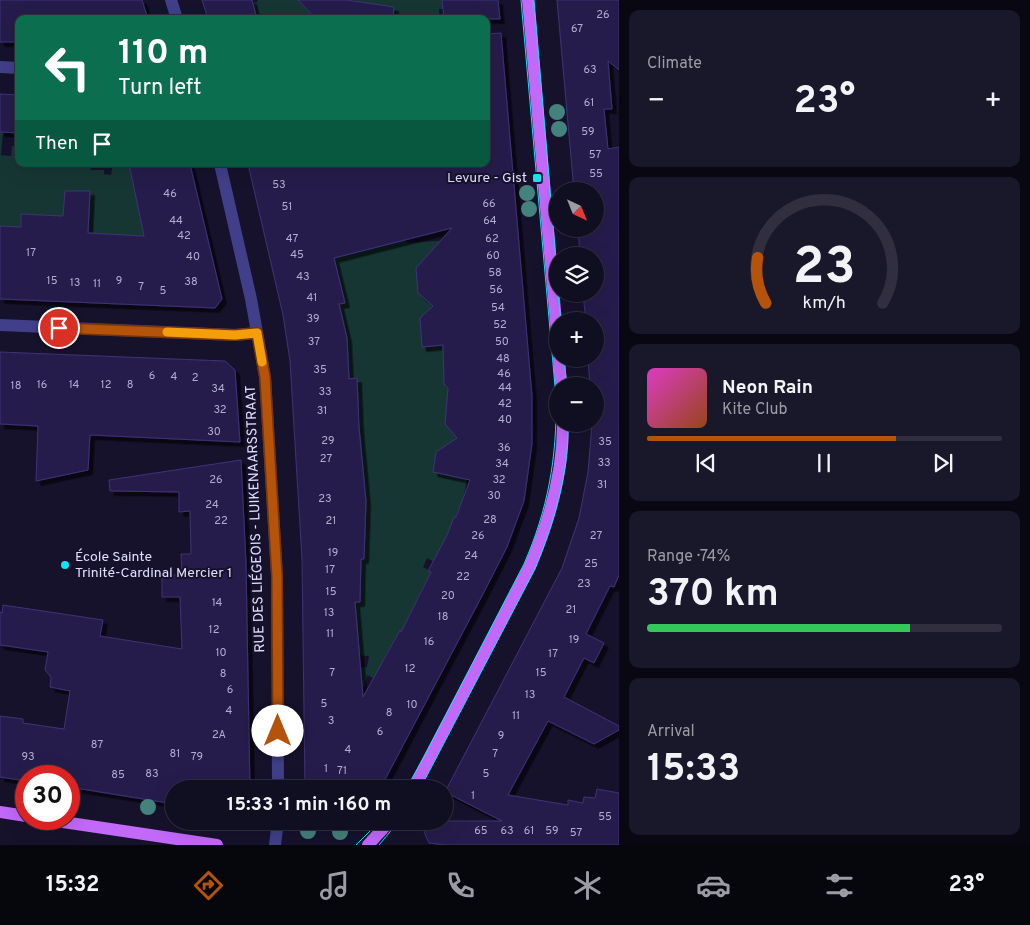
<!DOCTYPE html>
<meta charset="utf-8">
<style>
:root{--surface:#100e21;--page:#19172a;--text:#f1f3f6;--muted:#9c9ca5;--line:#302e3f;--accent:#b45309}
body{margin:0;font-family:Overpass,sans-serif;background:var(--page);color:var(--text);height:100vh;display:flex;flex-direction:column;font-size:19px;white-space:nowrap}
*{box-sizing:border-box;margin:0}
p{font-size:16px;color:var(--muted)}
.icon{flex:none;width:28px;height:28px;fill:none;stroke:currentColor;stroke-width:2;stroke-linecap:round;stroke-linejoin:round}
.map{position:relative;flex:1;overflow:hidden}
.drawer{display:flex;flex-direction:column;gap:10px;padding:10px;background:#090812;width:411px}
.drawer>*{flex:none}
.top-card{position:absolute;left:15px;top:15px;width:475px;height:152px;border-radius:10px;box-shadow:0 5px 20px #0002,0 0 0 1px var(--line);background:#0b6e4f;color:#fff;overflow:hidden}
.needle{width:32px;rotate:137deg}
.buttons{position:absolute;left:549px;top:182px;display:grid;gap:10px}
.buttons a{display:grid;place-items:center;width:55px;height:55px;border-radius:50%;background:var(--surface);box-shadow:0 5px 20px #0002,0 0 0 1px var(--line);font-size:25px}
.speed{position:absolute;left:15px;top:765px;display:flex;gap:10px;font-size:25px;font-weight:700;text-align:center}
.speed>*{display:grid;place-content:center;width:65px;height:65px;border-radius:50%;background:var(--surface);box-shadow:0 5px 20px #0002,0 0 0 1px var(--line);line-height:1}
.speed .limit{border:8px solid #d22;background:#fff;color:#111}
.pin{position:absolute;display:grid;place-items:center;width:42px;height:42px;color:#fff;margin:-21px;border:2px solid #fff;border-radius:50%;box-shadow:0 1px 5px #0007}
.me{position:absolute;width:55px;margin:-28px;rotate:0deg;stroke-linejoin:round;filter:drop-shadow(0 0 4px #0008)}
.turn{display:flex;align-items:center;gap:18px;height:105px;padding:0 20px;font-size:22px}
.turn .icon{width:65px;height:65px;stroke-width:2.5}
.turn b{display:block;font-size:35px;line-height:42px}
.then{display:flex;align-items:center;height:48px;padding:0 20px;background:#0003;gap:10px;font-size:19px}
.big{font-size:38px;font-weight:700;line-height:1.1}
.drawer .tile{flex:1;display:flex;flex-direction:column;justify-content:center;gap:8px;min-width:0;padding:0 18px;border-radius:10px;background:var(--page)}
.drawer .dial{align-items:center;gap:0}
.dial svg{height:130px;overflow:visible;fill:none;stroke:var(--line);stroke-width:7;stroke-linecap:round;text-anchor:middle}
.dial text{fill:var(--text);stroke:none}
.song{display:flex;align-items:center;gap:15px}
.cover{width:60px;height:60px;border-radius:8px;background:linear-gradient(135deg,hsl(310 70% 55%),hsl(20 70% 35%))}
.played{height:5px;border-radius:2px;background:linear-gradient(90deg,var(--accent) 70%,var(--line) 70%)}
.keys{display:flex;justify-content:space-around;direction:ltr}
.heat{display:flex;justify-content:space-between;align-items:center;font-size:28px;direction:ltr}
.charge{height:8px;border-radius:4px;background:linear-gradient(90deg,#34c759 74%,var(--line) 0)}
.trip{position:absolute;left:165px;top:780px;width:288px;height:50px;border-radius:25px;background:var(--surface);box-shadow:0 5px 20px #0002,0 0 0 1px var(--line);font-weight:700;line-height:50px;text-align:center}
.menu{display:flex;height:80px;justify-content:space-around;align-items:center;background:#06060d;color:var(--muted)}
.menu .icon{width:35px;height:35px}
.menu .selected{color:var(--accent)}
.menu b{font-size:22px;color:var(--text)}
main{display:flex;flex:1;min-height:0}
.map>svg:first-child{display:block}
.green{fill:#163634}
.building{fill:#271f4c;stroke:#3f3277;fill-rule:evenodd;filter:url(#shadow)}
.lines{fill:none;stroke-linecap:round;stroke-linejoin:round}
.minor{stroke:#413f89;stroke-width:12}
.major{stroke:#c269fa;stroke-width:12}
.tram{stroke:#11e4f7;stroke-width:1}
.tree{fill:#44827d}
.route-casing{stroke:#753606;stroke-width:12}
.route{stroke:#b45309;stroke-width:9}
.slow{stroke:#f59e0b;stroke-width:9}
.poi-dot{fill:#11e4f7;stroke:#16122c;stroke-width:2}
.labels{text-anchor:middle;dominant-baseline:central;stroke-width:4;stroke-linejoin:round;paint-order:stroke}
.number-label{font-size:11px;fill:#b2aed2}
.poi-label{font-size:14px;fill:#e1defe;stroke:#16122c;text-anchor:end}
.street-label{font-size:14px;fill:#e1defe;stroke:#16122c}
</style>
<main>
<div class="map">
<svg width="619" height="845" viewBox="0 0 619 845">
<defs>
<filter id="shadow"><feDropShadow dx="4.5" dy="4.5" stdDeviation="0" flood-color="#0009"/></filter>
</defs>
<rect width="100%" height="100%" fill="#16122c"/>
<g class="green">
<path d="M257 0H298L316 19H257L253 3 258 2Z"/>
<path d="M354 0H442L443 9H439L440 19H362L364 3Z"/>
<path d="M0 132H3L1 155 11 156 12 146H19V164H79L90 165 91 170H104V174L111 175 113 164H134L145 203 139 213 140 218 162 241 98 234V248L21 215 20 246 0 226Z"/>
<path d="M380 164H395L393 165 404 216 405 240 409 243 450 240 453 292 420 319 422 343H459L444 384 481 431 436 454 433 472 467 480 463 499 436 563 427 558 423 567 435 574 424 585 401 632 399 631 383 660 391 688 367 675 365 687H341L360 667H367L369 656 342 655 355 602 357 559H364V547L356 537 365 536V528L351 493H366L365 482 353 481 351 424 360 423V417L350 418V402L358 401 357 379H349L348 347 339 304 345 302 339 279 325 270 380 171Z"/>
</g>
<g class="building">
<path d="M0 0H142L148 19H19V42H0Z"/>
<path d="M202 0H252L257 19H208Z"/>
<path d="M298 0H347L394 7 393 19H316Z"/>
<path d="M442 0H498L500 19H444Z"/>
<path d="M557 0H619V70L608 61 612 109H604L608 149 619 147V575L614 587 610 586 586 634 604 643 594 663 584 658 564 697 619 726V730L594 744 548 721 508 795 568 805V800L583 803 584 797 595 798 597 789 619 793V845H444L429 843 424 832 429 821H502L445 792 562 568 579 518 588 472 592 424H595V386H590L588 359H595V321H586L583 294H595V256H580L578 229H595V191H574Z"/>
<path d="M501 33 532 396V444L524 501 507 547 483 594 380 789H305L302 559 290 361 283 315 248 164H486V34ZM452 228 416 268 418 293 433 306 420 318 422 347 443 345 444 384 448 388 445 424 457 438 436 452 433 472 470 480 456 517H454L447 535 428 571 431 572 401 632 400 630 363 697 355 602H360L361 559H364L366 501 359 427 357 378 349 379 347 338 339 304 345 303 334 258Z"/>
<path d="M0 94 19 95V133L0 132Z"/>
<path d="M129 164H190L222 299 215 308 0 299V226L21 227V214L63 216 65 191H90L88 233 144 236Z"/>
<path d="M0 352 225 361 235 370 240 442 90 435 88 470 36 481 38 426 0 424Z"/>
<path d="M241 460 246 563 250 789H174V804L69 787V776H26V781L0 777V716L23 719V723L64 729 70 691 50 687 51 677 45 670 48 652 0 645V612L2 613 3 605 103 620 100 636 182 649 180 597H162V575H182L181 554H191L190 511 179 512V492L110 491 109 480Z"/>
</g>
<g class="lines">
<g class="minor">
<path d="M171 0 177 19"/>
<path d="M0 67 19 68"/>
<path d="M220 164 251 299 265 377 277 576 278 789"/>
<path d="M0 325 235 335 257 333"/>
<path d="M275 845 278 821"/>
</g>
<g class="major">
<path d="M528 0 558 345"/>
<path d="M559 359 561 386"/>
<path d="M413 789 530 566C549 522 563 473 563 424"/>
<path d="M0 812 26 816"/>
<path d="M43 819 217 845"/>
<path d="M368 845 390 821"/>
</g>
<g class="tram">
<path d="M534 0 558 284"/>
<path d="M558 294 561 321"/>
<path d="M564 359 567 386"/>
<path d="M406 789 424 757 524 564C548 509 557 458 556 398L521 0"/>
<path d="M420 789 535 569C554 523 569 474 568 424"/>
<path d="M356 845 380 821"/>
<path d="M379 845 399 821"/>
</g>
</g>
<g class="tree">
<circle cx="557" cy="112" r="8"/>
<circle cx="559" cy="129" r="8"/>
<circle cx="527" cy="193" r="8"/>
<circle cx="529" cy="209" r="8"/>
<circle cx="148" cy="807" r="8"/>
<circle cx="308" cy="831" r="8"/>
<circle cx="340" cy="832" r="8"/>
</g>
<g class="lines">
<g class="route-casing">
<path id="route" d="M59 328 235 335 257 333 265 377 277 576 278 731"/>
</g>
<use href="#route" class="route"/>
<path class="slow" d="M167 332 235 335 257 333 262 362"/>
</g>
<g class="poi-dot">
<rect x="532" y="173" width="10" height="10" rx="2.5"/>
<circle cx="65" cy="565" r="5"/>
</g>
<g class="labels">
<g class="number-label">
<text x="603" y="15">26</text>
<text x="577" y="29">67</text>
<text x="590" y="70">63</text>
<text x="589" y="103">61</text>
<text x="588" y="132">59</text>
<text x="595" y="155">57</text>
<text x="596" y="174">55</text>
<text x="279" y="185">53</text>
<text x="170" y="194">46</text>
<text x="489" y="204">66</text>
<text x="287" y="207">51</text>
<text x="176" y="221">44</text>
<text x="490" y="221">64</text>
<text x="184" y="236">42</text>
<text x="292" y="239">47</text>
<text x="492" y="239">62</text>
<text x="31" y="253">17</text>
<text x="297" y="255">45</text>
<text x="493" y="256">60</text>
<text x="193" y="257">40</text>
<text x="495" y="273">58</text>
<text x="303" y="277">43</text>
<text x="52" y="281">15</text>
<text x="119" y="281">9</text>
<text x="191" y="282">38</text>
<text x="75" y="283">13</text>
<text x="97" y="284">11</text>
<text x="141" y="287">7</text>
<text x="496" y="290">56</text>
<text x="163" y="291">5</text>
<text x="312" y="298">41</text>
<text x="498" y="308">54</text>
<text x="313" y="319">39</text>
<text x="500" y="325">52</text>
<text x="314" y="342">37</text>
<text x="502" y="342">50</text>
<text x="503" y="359">48</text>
<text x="320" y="370">35</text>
<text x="504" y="374">46</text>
<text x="152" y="376">6</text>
<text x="174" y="377">4</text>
<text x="195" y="378">2</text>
<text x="42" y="385">16</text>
<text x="74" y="385">14</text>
<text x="106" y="385">12</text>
<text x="130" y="385">8</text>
<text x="16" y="386">18</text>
<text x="505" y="388">44</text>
<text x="218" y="389">34</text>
<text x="325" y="392">33</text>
<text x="505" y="404">42</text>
<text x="220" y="410">32</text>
<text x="322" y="411">31</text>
<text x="505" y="420">40</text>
<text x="214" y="432">30</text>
<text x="328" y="441">29</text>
<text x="605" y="442">35</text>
<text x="504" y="448">36</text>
<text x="326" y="459">27</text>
<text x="604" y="463">33</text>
<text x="502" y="464">34</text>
<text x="216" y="480">26</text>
<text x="499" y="480">32</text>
<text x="602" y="485">31</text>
<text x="494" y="496">30</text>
<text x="325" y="499">23</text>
<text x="212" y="505">24</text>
<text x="490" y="520">28</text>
<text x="221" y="521">22</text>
<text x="331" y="521">21</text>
<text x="478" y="536">26</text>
<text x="596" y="536">27</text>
<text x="333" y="553">19</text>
<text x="471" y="556">24</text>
<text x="591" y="564">25</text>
<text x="330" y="570">17</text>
<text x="463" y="577">22</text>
<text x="584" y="584">23</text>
<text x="331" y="592">15</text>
<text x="448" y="596">20</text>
<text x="217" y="603">14</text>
<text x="571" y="610">21</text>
<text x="329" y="613">13</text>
<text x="443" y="617">18</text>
<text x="214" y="630">12</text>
<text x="330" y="634">11</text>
<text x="574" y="640">19</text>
<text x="429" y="642">16</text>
<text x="221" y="653">10</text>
<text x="553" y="654">17</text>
<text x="410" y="669">12</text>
<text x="332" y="673">7</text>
<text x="541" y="673">15</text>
<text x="223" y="674">8</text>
<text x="230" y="690">6</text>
<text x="530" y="695">13</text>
<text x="324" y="704">5</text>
<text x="412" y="705">10</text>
<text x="229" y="711">4</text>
<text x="389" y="713">8</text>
<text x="516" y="716">11</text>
<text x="331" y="721">3</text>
<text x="380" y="732">6</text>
<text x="219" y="735">2A</text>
<text x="501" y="736">9</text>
<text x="97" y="745">87</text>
<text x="348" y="750">4</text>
<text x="175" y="754">81</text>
<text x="495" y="754">7</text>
<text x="28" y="757">93</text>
<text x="197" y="757">79</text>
<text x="326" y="769">1</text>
<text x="342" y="771">71</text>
<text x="152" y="774">83</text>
<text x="486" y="774">5</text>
<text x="118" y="775">85</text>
<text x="473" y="796">1</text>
<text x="605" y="817">55</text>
<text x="481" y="831">65</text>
<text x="507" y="831">63</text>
<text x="529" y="831">61</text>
<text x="552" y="831">59</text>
<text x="576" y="833">57</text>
</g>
<g class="poi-label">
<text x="527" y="178">Levure - Gist</text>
<text x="75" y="557" text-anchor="start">École Sainte<tspan x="75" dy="16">Trinité-Cardinal Mercier 1</tspan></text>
</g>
<g class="street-label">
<text transform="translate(256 519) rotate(-92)">RUE DES LIÉGEOIS - LUIKENAARSSTRAAT</text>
</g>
</g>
</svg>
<div class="buttons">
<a><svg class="needle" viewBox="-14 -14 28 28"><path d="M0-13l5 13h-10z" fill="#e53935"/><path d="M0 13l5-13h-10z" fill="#9c9ca5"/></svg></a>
<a><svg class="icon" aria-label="layers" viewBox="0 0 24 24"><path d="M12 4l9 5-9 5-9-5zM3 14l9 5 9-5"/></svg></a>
<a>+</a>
<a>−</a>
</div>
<div class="speed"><div class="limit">30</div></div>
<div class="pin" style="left:59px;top:328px;background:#d93025"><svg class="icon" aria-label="arrive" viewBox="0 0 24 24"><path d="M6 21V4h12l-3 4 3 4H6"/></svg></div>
<svg class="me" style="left:278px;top:731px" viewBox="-20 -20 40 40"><circle r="19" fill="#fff"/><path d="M0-13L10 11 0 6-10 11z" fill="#b45309"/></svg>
<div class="trip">15:33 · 1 min · 160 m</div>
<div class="top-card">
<div class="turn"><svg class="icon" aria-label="left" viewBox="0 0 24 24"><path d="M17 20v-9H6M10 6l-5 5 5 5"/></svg><div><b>110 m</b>Turn left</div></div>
<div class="then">Then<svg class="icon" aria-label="arrive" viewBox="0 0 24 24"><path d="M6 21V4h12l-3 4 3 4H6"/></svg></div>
</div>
</div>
<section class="drawer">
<div class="tile"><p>Climate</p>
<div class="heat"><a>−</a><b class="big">23°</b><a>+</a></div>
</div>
<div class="tile dial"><svg viewBox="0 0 100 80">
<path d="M14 69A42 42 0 1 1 86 69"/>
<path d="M14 69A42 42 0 0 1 9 41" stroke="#b45309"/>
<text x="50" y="56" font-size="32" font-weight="700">23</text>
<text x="50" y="72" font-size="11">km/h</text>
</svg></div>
<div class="tile">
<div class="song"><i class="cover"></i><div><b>Neon Rain</b><p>Kite Club</p></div></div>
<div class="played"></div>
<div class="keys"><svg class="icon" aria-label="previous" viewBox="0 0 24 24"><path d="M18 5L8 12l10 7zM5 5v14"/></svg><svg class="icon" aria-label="pause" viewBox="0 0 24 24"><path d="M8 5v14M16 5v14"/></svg><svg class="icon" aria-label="next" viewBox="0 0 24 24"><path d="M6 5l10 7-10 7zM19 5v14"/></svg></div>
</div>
<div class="tile"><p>Range · 74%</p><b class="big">370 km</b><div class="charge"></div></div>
<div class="tile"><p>Arrival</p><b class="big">15:33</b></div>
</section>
</main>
<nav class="menu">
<b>15:32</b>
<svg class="icon selected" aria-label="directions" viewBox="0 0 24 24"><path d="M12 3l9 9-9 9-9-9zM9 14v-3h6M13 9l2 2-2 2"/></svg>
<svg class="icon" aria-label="music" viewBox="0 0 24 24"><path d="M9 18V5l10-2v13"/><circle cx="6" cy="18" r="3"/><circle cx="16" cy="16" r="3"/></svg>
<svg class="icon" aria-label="phone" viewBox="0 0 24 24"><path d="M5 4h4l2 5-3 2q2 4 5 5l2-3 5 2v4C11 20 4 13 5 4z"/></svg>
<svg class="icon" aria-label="climate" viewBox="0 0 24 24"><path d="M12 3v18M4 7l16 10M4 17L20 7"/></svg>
<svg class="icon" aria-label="car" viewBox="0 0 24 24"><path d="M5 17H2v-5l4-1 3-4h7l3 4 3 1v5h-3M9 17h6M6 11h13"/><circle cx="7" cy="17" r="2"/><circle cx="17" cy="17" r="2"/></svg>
<svg class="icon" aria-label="filters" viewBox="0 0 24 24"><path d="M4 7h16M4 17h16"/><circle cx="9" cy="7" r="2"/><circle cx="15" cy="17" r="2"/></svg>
<b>23°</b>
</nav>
